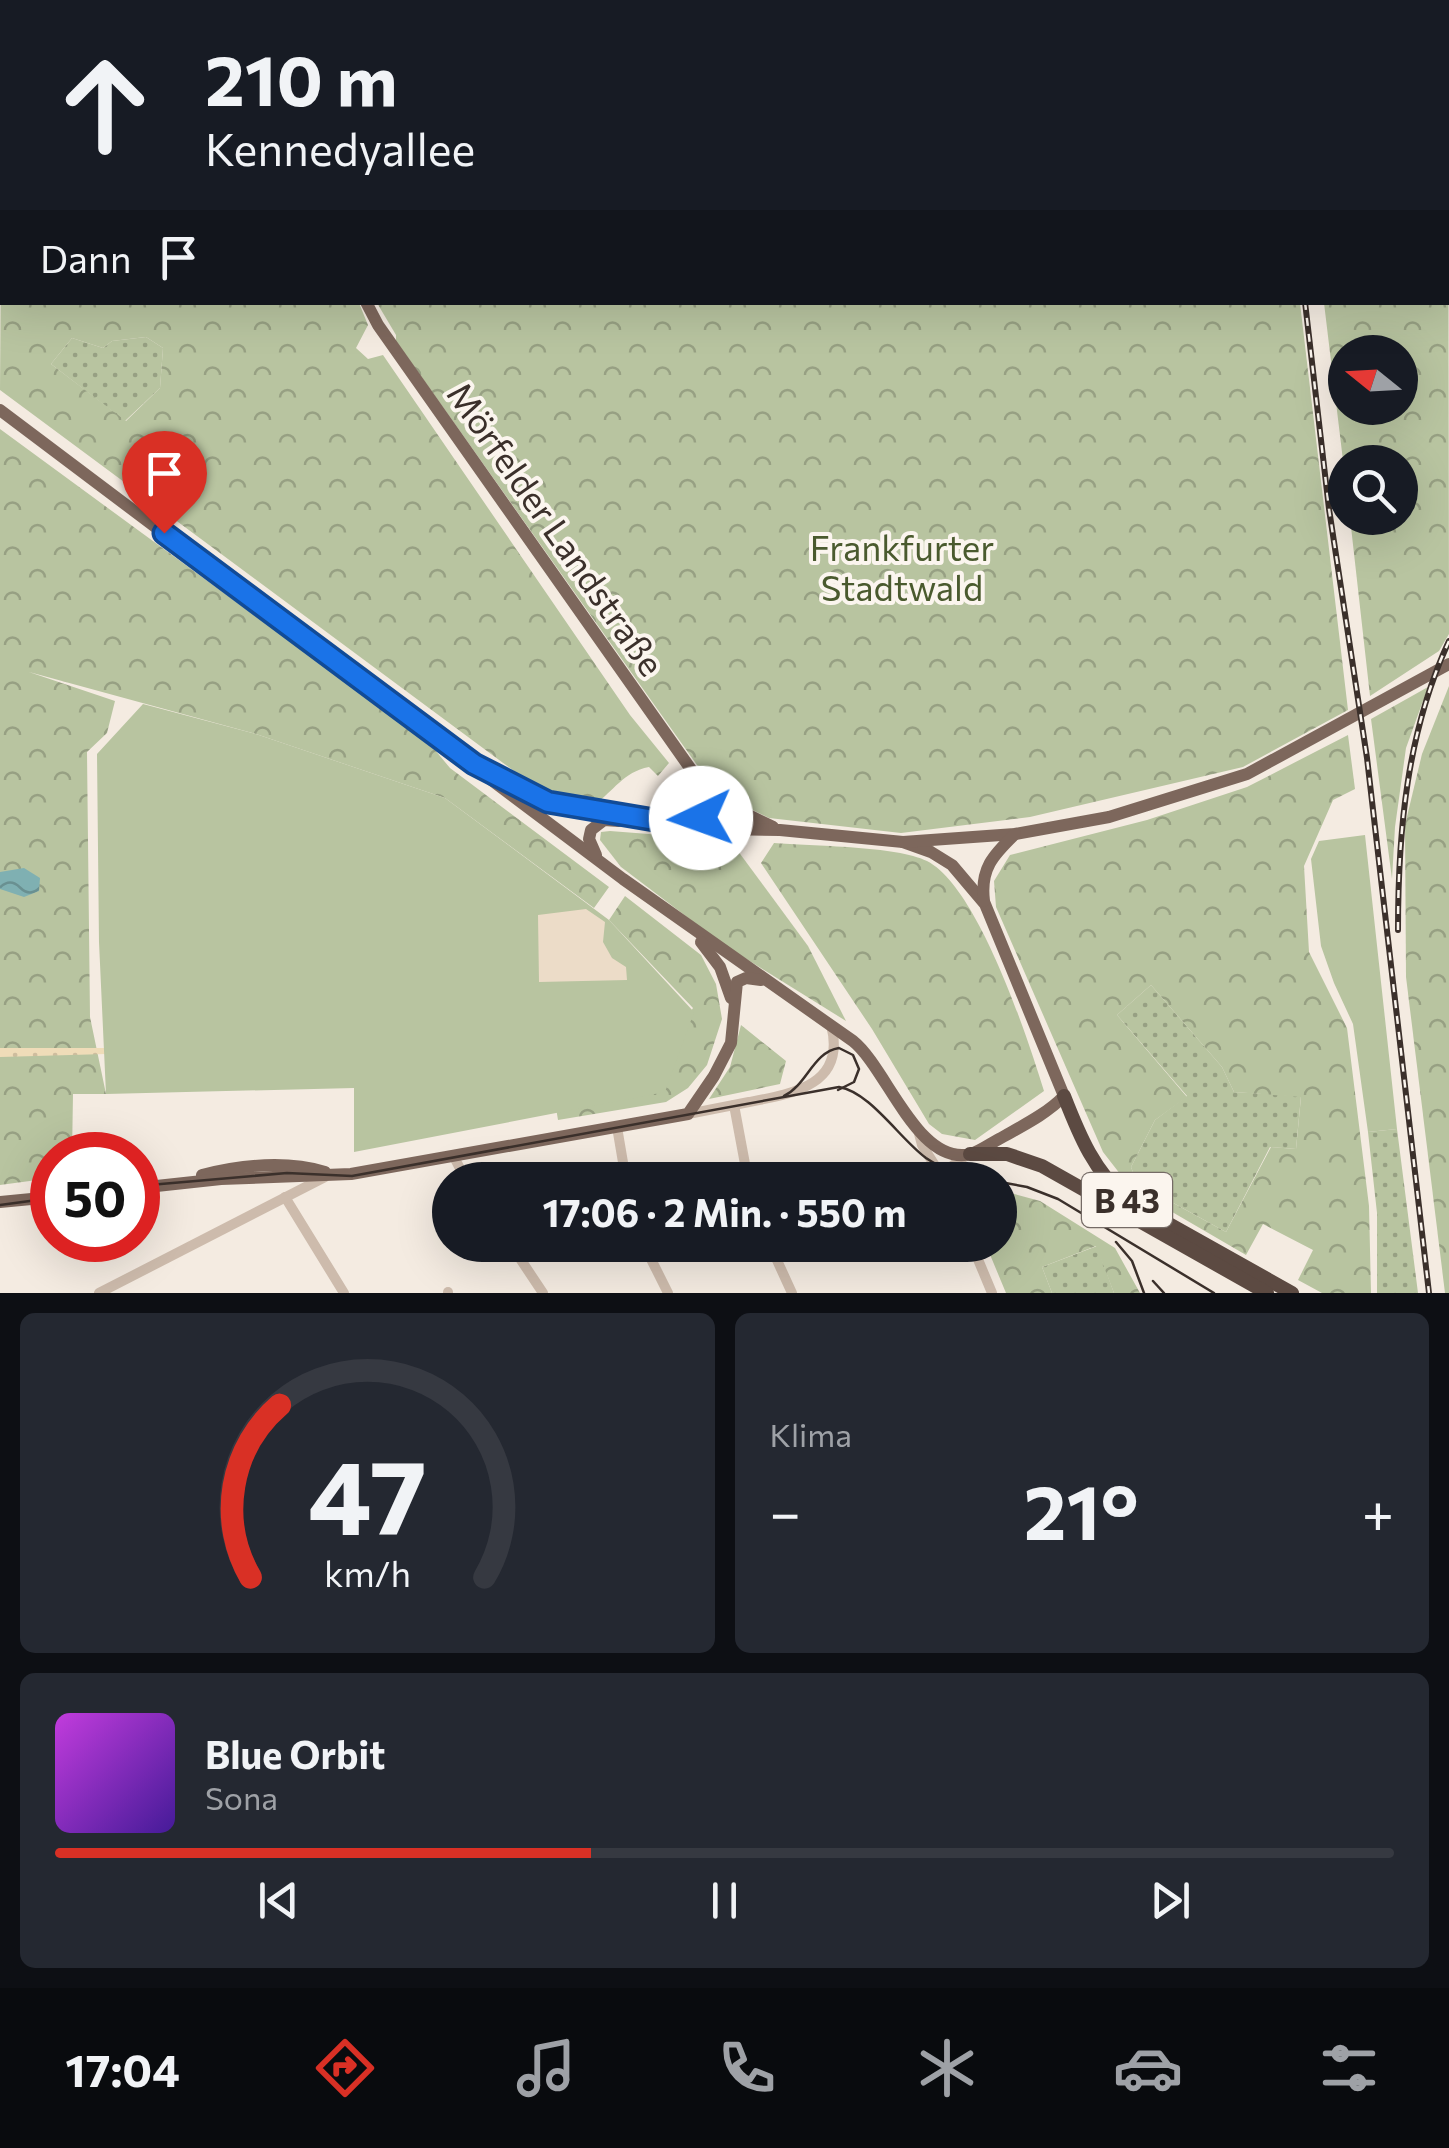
<!DOCTYPE html>
<html lang="de">
<meta charset="utf-8">
<style>
:root{--surface:#171b24;--page:#242831;--text:#f1f3f6;--muted:#9ea1a6;--line:#363941;--accent:#d93025}
body{margin:0;font-family:Commissioner,sans-serif;background:var(--page);color:var(--text);height:100vh;display:flex;flex-direction:column;font-size:38px;white-space:nowrap}
*{box-sizing:border-box;margin:0}
p{font-size:32px;color:var(--muted)}
.icon{flex:none;width:55px;height:55px;fill:none;stroke:currentColor;stroke-width:2;stroke-linecap:round;stroke-linejoin:round}
.map{position:relative;height:1293px;overflow:hidden}
.panel{display:flex;flex-direction:column;gap:20px;padding:20px;background:#0d0f14;flex:1}
.panel>*{flex:none}
.hud{position:absolute;left:0px;top:0px;width:1450px;height:305px;box-shadow:0 10px 40px #0002;background:#171b24;color:var(--text);overflow:hidden}
.needle{width:65px;rotate:288deg}
.buttons{position:absolute;left:1328px;top:335px;display:grid;gap:20px}
.buttons a{display:grid;place-items:center;width:90px;height:90px;border-radius:50%;background:var(--surface);box-shadow:0 10px 40px #0002;font-size:50px}
.speed{position:absolute;left:30px;top:1132px;display:flex;gap:20px;font-size:50px;font-weight:700;text-align:center}
.speed>*{display:grid;place-content:center;width:130px;height:130px;border-radius:50%;background:var(--surface);box-shadow:0 10px 40px #0002;line-height:1}
.speed .limit{border:15px solid #d22;background:#fff;color:#111}
.pin{position:absolute;display:grid;place-items:center;width:85px;height:85px;color:#fff;margin:-102px -42px;border-radius:50% 50% 50% 0;rotate:-45deg;box-shadow:0 0 10px #0007}
.pin .icon{rotate:45deg}
.me{position:absolute;width:110px;margin:-55px;rotate:267deg;stroke-linejoin:round;filter:drop-shadow(0 0 8px #0008)}
.turn{display:flex;align-items:center;gap:35px;height:210px;padding:0 40px;font-size:45px}
.turn .icon{width:130px;height:130px;stroke-width:2.5}
.turn b{display:block;font-size:70px;line-height:85px}
.then{display:flex;align-items:center;height:95px;padding:0 40px;background:#0003;gap:20px;font-size:38px}
.big{font-size:75px;font-weight:700;line-height:1.1}
.panel .tile{flex:1;display:flex;flex-direction:column;justify-content:center;gap:15px;min-width:0;padding:0 35px;border-radius:15px;background:var(--page)}
.panel .dial{align-items:center;gap:0}
.dial svg{height:260px;overflow:visible;fill:none;stroke:var(--line);stroke-width:7;stroke-linecap:round;text-anchor:middle}
.dial text{fill:var(--text);stroke:none}
.song{display:flex;align-items:center;gap:30px}
.cover{width:120px;height:120px;border-radius:15px;background:linear-gradient(135deg,hsl(290 70% 55%),hsl(260 70% 35%))}
.played{height:10px;border-radius:5px;background:linear-gradient(90deg,var(--accent) 40%,var(--line) 40%)}
.keys{display:flex;justify-content:space-around;direction:ltr}
.heat{display:flex;justify-content:space-between;align-items:center;font-size:55px;direction:ltr}
.panel .tiles{flex:1;display:grid;gap:20px;grid-template-columns:1fr 1fr}
.tile:last-child{grid-column:span 2}
.trip{position:absolute;left:432px;top:1162px;width:585px;height:100px;border-radius:50px;background:var(--surface);box-shadow:0 10px 40px #0002;font-weight:700;line-height:100px;text-align:center}
.tab-bar{display:flex;height:160px;justify-content:space-around;align-items:center;background:#090b0e;color:var(--muted)}
.tab-bar .icon{width:70px;height:70px}
.tab-bar .active{color:var(--accent)}
.tab-bar b{font-size:45px;color:var(--text)}
.map>svg:first-child{display:block}
.grass{fill:url(#grass-dots)}
.forest{fill:url(#forest-crowns);fill-rule:evenodd}
.sand{fill:url(#sand-dots)}
.garden{fill:#b8c4a0}
.plaza{fill:#ecdcc8}
.water{fill:url(#water-waves)}
.lines{fill:none;stroke-linecap:round;stroke-linejoin:round}
.minor{stroke:#cdbbac;stroke-width:10}
.major{stroke:#7d675c;stroke-width:12}
.highway{stroke:#5c4a42;stroke-width:14}
.tram{stroke:#3b302b;stroke-width:2.5}
.rail-casing{stroke:#3b302b;stroke-width:6}
.rail{stroke:#fbf5ee;stroke-width:2.5;stroke-dasharray:8;stroke-linecap:butt}
.route-casing{stroke:#114b97;stroke-width:25}
.route{stroke:#1a73e8;stroke-width:18}
.labels{text-anchor:middle;dominant-baseline:central;stroke-width:8;stroke-linejoin:round;paint-order:stroke}
.shield{fill:#fbf5ee;stroke:#756b66;stroke-width:2.5}
.shield-label{font-size:32px;font-weight:bold;fill:#3b302b}
.street-label{font-size:35px;fill:#3b302b;stroke:#fbf5ee}
.park-label{font-size:35px;fill:#4a5a2e;stroke:#fbf5ee}
</style>
<div class="map">
<svg width="1449" height="1293" viewBox="0 0 1449 1293">
<defs>
<pattern id="grass-dots" width="8" height="8" patternUnits="userSpaceOnUse" patternTransform="scale(2.5)"><rect width="8" height="8" fill="#b8c4a0"/><path d="M2 2h.1M6 6h.1" fill="none" stroke="#97a083" stroke-width="1.8" stroke-linecap="round"/></pattern>
<pattern id="forest-crowns" width="20" height="18" patternUnits="userSpaceOnUse" patternTransform="scale(2.5)"><rect width="20" height="18" fill="#b8c4a0"/><path d="M2 6a3 3 0 1 1 6 0M12 15a3 3 0 1 1 6 0" fill="none" stroke="#97a083"/></pattern>
<pattern id="sand-dots" width="8" height="8" patternUnits="userSpaceOnUse" patternTransform="scale(2.5)"><rect width="8" height="8" fill="#efdcb8"/><path d="M2 2h.1M6 6h.1" fill="none" stroke="#cebd9e" stroke-width="1.8" stroke-linecap="round"/></pattern>
<pattern id="water-waves" width="16" height="10" patternUnits="userSpaceOnUse" patternTransform="scale(2.5)"><rect width="16" height="10" fill="#7fb0b2"/><path d="M0 5q4-4 8 0t8 0" fill="none" stroke="#699091"/></pattern>
</defs>
<rect width="100%" height="100%" fill="#f4ebe1"/>
<g class="grass">
<path d="M146 337 163 348 160 388 125 421 51 364 72 338 103 348 112 341Z"/>
<path d="M1151 985 1222 1067 1234 1092 1301 1096 1296 1149 1270 1147 1226 1232 1137 1183 1131 1167 1155 1120 1187 1096 1117 1015Z"/>
<path d="M1397 1129 1418 1293H1377V1213L1368 1132Z"/>
<path d="M1097 1246 1114 1293H1052L1042 1267Z"/>
</g>
<g class="forest">
<path d="M1448 63 1449 634 1439 651 1370 696 1350 518H1400V462H1345V477L1324 303 1448 302ZM1345 352H1400V408H1345Z"/>
<path d="M2 107V302L359 303 368 325 356 348 368 359 383 355 630 715 669 763 658 776 649 767C623 772 614 791 594 805L549 797 0 390ZM146 337 163 348 160 388 126 421 51 364 72 338 103 348 112 341Z"/>
<path d="M377 303H1300L1348 710 1243 767 1030 817 901 833 769 818 730 799 697 765 396 341V335Z"/>
<path d="M0 429 389 714 435 750 450 768 609 887 594 908 445 798 256 734 29 672 115 701 107 733 87 752 90 1017 106 1094H73L72 1155H52V1178L0 1185Z"/>
<path d="M1449 686V1293H1445L1406 977 1405 825 1422 754Z"/>
<path d="M1428 687 1406 748 1395 827 1392 879 1371 719Z"/>
<path d="M1348 735 1355 789 1333 800 1304 866 1309 952 1347 1028 1369 1206 1371 1293H1322L1298 1280 1313 1250 1263 1224 1246 1255 1131 1188 1103 1152 996 907 994 881 1010 855 1147 820 1247 787ZM1151 985 1222 1067 1234 1092 1301 1097 1296 1149 1271 1147 1226 1232 1137 1183 1131 1167 1155 1120 1187 1097 1117 1015Z"/>
<path d="M610 831 713 839 735 847 808 946 846 1021 724 945 621 867 600 840 601 832Z"/>
<path d="M774 843C811 846 897 846 927 861 978 887 1027 1036 1044 1091L975 1140 942 1134 929 1124 872 1029 761 863Z"/>
<path d="M625 896 701 955 716 984 722 1019 707 1065 688 1088 666 1102 558 1120 554 1096 653 1072 693 1008 609 920Z"/>
<path d="M741 1025 786 1061 780 1084 709 1099 730 1067Z"/>
<path d="M1000 1190 1040 1201 1115 1248 1140 1293H1114L1096 1246 1042 1267 1052 1293H1006L986 1245H1000Z"/>
</g>
<path class="sand" d="M0 1048H106V1054L0 1057Z"/>
<g class="garden">
<path d="M744 0H1060L744 2Z"/>
<path d="M143 704 256 734 445 798 609 920 694 1012 665 1092 354 1152V1088L106 1094 99 942 97 754Z"/>
<path d="M1365 835 1397 1129 1368 1132 1353 1024 1334 983 1321 946 1311 859 1319 841Z"/>
</g>
<path class="plaza" d="M586 909 605 922 603 942 612 958 626 967 627 980 539 982 538 915Z"/>
<path class="water" d="M24 868 40 878 39 891 24 897 0 889V872Z"/>
<g class="lines">
<g class="minor">
<path d="M71 2 73 0"/>
<path d="M0 103 2 99"/>
<path d="M734 1105 748 1180"/>
<path d="M688 1114C708 1110 729 1106 749 1102 792 1094 847 1085 831 1025"/>
<path d="M617 1127 626 1180"/>
<path d="M918 1130 922 1145 944 1180"/>
<path d="M454 1157 466 1180"/>
<path d="M948 1180 952 1166 967 1155"/>
<path d="M285 1197 344 1293"/>
<path d="M511 1245 543 1293"/>
<path d="M644 1245 668 1293"/>
<path d="M770 1245 792 1293"/>
<path d="M972 1245 992 1293"/>
<path d="M448 1292V1293"/>
<path d="M99 1293 325 1177"/>
</g>
<g class="major">
<path d="M242 0 243 2"/>
<path d="M366 302 378 325 702 785 722 802 773 827"/>
<path d="M0 410 623 879 853 1041C887 1068 918 1167 971 1154 980 1151 990 1144 999 1139 1020 1127 1047 1114 1064 1096L985 904 952 865 931 852 903 842"/>
<path d="M503 779 548 802 653 821 718 829 780 830 903 842 1015 834 1109 817 1247 774 1449 664"/>
<path d="M688 825 700 820 708 810 703 787"/>
<path d="M596 855 589 839 591 830 604 820 619 821"/>
<path d="M984 901C980 869 993 855 1015 834"/>
<path d="M701 942 720 967 731 998"/>
<path d="M202 1175C242 1165 285 1160 325 1172"/>
<path d="M138 1188 221 1179 351 1174 688 1114 714 1076 731 1043 737 982 746 978 761 980"/>
<path d="M0 1202 52 1197"/>
</g>
<g class="highway">
<path d="M1064 1096C1080 1137 1094 1171 1128 1201L1292 1293"/>
<path d="M970 1154H1007L1042 1166 1267 1293"/>
</g>
<g class="tram">
<path d="M784 1096C807 1085 813 1052 839 1048L853 1055 859 1069 854 1082 838 1090"/>
<path d="M1000 1182 1027 1187 1058 1199 1214 1293"/>
<path d="M138 1186 287 1173 352 1176 839 1087C870 1092 900 1139 926 1158 945 1171 965 1176 987 1180"/>
<path d="M0 1205 52 1198"/>
<path d="M1116 1242 1132 1261 1144 1293"/>
<path d="M1153 1281 1164 1293"/>
</g>
<g class="rail-casing">
<g id="rail">
<path d="M1216 0 1217 2"/>
<path d="M1283 0V2"/>
<path d="M1431 0 1437 2"/>
<path d="M1305 302 1329 509 1367 758 1429 1293"/>
<path d="M1398 930C1398 830 1407 732 1449 641"/>
</g>
</g>
<use href="#rail" class="rail"/>
</g>
<g class="lines">
<g class="route-casing">
<path id="route" d="M164 533 474 764 548 802 684 825 701 818"/>
</g>
<use href="#route" class="route"/>
</g>
<g class="labels">
<rect class="shield" x="1082" y="1173" width="90" height="54" rx="8"/>
<g class="shield-label">
<text x="1127" y="1200">B 43</text>
</g>
<g class="street-label">
<text transform="translate(557 528) rotate(55)">Mörfelder Landstraße</text>
</g>
<g class="park-label">
<text x="902" y="546">Frankfurter<tspan x="902" dy="40">Stadtwald</tspan></text>
</g>
</g>
</svg>
<div class="buttons">
<a><svg class="needle" viewBox="-14 -14 28 28"><path d="M0-13l5 13h-10z" fill="#e53935"/><path d="M0 13l5-13h-10z" fill="#9ea1a6"/></svg></a>
<a><svg class="icon" aria-label="search" viewBox="0 0 24 24"><circle cx="10" cy="10" r="6"/><path d="M15 15l6 6"/></svg></a>
</div>
<div class="speed"><div class="limit">50</div></div>
<div class="pin" style="left:164px;top:533px;background:#d93025"><svg class="icon" aria-label="arrive" viewBox="0 0 24 24"><path d="M6 21V4h12l-3 4 3 4H6"/></svg></div>
<svg class="me" style="left:701px;top:818px" viewBox="-20 -20 40 40"><circle r="19" fill="#fff"/><path d="M0-13L10 11 0 6-10 11z" fill="#1a73e8"/></svg>
<div class="trip">17:06 · 2 Min. · 550 m</div>
<div class="hud">
<div class="turn"><svg class="icon" aria-label="ahead" viewBox="0 0 24 24"><path d="M12 20V5M6 11l6-6 6 6"/></svg><div><b>210 m</b>Kennedyallee</div></div>
<div class="then">Dann<svg class="icon" aria-label="arrive" viewBox="0 0 24 24"><path d="M6 21V4h12l-3 4 3 4H6"/></svg></div>
</div>
</div>
<section class="panel">
<div class="tiles">
<div class="tile dial"><svg viewBox="0 0 100 80">
<path d="M14 69A42 42 0 1 1 86 69"/>
<path d="M14 69A42 42 0 0 1 23 16" stroke="#d93025"/>
<text x="50" y="56" font-size="32" font-weight="700">47</text>
<text x="50" y="72" font-size="11">km/h</text>
</svg></div>
<div class="tile"><p>Klima</p>
<div class="heat"><a>−</a><b class="big">21°</b><a>+</a></div>
</div>
<div class="tile">
<div class="song"><i class="cover"></i><div><b>Blue Orbit</b><p>Sona</p></div></div>
<div class="played"></div>
<div class="keys"><svg class="icon" aria-label="previous" viewBox="0 0 24 24"><path d="M18 5L8 12l10 7zM5 5v14"/></svg><svg class="icon" aria-label="pause" viewBox="0 0 24 24"><path d="M8 5v14M16 5v14"/></svg><svg class="icon" aria-label="next" viewBox="0 0 24 24"><path d="M6 5l10 7-10 7zM19 5v14"/></svg></div>
</div>
</div>
</section>
<nav class="tab-bar">
<b>17:04</b>
<svg class="icon active" aria-label="directions" viewBox="0 0 24 24"><path d="M12 3l9 9-9 9-9-9zM9 14v-3h6M13 9l2 2-2 2"/></svg>
<svg class="icon" aria-label="music" viewBox="0 0 24 24"><path d="M9 18V5l10-2v13"/><circle cx="6" cy="18" r="3"/><circle cx="16" cy="16" r="3"/></svg>
<svg class="icon" aria-label="phone" viewBox="0 0 24 24"><path d="M5 4h4l2 5-3 2q2 4 5 5l2-3 5 2v4C11 20 4 13 5 4z"/></svg>
<svg class="icon" aria-label="climate" viewBox="0 0 24 24"><path d="M12 3v18M4 7l16 10M4 17L20 7"/></svg>
<svg class="icon" aria-label="car" viewBox="0 0 24 24"><path d="M5 17H2v-5l4-1 3-4h7l3 4 3 1v5h-3M9 17h6M6 11h13"/><circle cx="7" cy="17" r="2"/><circle cx="17" cy="17" r="2"/></svg>
<svg class="icon" aria-label="filters" viewBox="0 0 24 24"><path d="M4 7h16M4 17h16"/><circle cx="9" cy="7" r="2"/><circle cx="15" cy="17" r="2"/></svg>
</nav>
